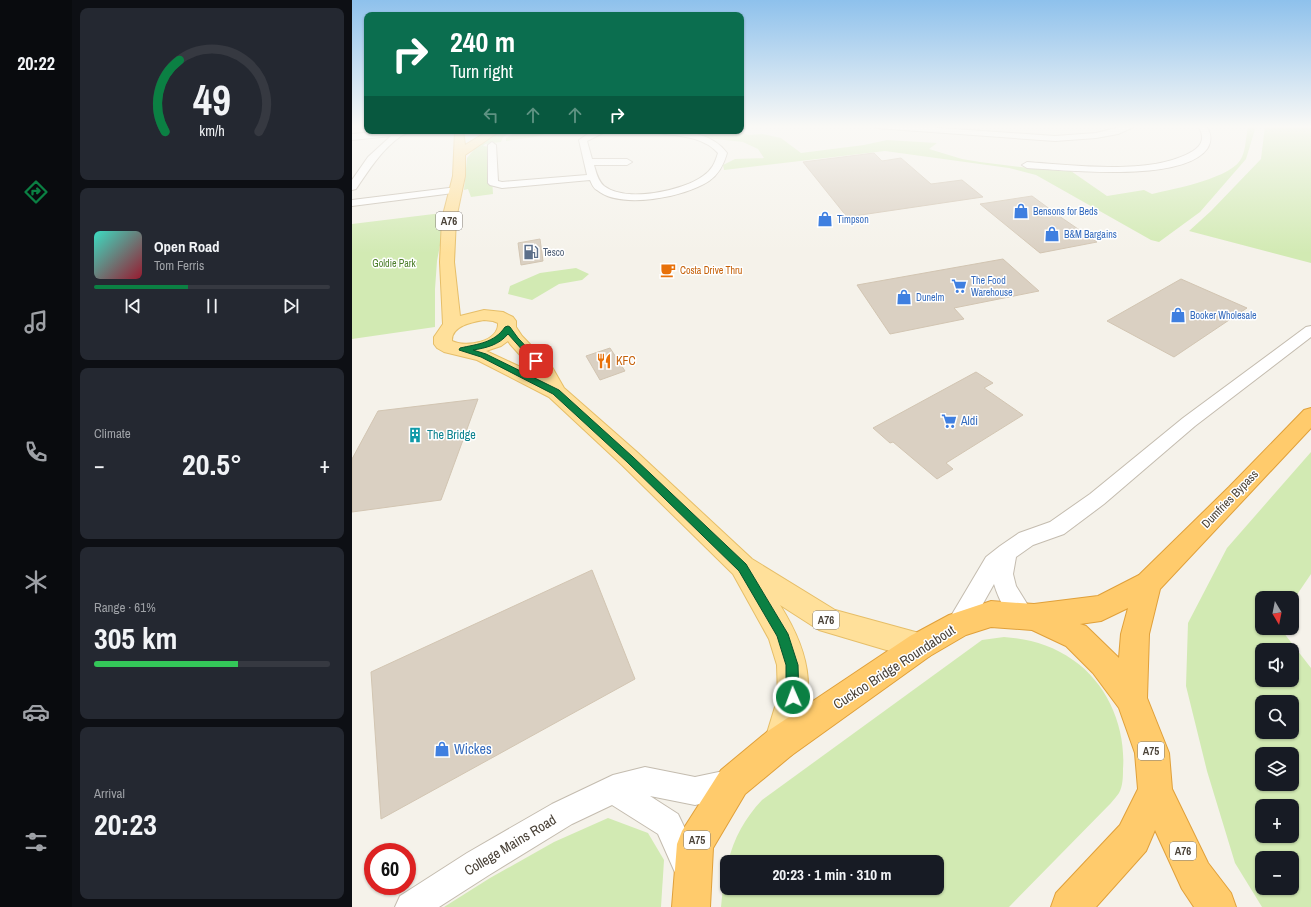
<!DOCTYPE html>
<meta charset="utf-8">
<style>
:root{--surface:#171b24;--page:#242831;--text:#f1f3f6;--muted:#9ea1a6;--line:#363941;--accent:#0b8043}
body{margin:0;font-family:"Archivo Narrow",sans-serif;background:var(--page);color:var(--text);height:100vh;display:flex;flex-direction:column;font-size:15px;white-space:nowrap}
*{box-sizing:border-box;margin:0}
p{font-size:13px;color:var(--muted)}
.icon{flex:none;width:22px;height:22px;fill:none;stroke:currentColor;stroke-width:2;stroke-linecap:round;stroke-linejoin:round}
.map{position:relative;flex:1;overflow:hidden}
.details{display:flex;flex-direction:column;gap:8px;padding:8px;background:#0d0f14;width:280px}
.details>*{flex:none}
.guide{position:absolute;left:12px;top:12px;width:380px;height:122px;border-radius:8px;box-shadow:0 1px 3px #0004;background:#0b6e4f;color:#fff;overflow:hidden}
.needle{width:26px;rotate:170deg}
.fabs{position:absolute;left:903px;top:591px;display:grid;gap:8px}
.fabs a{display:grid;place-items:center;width:44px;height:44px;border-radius:8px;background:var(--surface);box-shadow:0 1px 3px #0004;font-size:20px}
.speed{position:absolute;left:12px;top:843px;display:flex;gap:8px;font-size:20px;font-weight:700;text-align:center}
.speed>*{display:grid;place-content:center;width:52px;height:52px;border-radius:50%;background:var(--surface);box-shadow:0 1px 3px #0004;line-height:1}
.speed .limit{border:6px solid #d22;background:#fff;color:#111}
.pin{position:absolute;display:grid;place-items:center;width:34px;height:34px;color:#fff;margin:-17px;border-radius:8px;box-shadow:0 2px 6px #0006}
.me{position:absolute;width:44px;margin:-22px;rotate:358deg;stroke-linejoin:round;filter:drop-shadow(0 0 3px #0008)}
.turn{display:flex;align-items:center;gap:14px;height:84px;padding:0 20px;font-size:18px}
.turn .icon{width:52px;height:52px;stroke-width:2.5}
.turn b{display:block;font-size:28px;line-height:34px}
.lanes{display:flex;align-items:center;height:38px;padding:0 20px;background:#0003;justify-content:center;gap:20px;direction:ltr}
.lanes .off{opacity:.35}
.big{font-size:30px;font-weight:700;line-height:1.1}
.details .tile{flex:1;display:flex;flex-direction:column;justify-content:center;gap:6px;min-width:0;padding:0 14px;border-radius:8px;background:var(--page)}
.details .dial{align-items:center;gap:0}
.dial svg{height:104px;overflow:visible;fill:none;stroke:var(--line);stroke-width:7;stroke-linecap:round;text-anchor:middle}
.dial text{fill:var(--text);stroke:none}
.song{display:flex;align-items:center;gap:12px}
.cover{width:48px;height:48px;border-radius:6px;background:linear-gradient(135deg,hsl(170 70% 55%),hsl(350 70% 35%))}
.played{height:4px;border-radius:2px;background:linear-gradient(90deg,var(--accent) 40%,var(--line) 40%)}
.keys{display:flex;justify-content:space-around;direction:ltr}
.heat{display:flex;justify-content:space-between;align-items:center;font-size:22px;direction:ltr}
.charge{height:6px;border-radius:3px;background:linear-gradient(90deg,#34c759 61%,var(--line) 0)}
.trip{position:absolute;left:368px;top:855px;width:224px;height:40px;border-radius:8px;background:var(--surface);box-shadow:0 1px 3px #0004;font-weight:700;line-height:40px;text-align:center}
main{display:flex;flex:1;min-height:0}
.tab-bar{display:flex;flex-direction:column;width:72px;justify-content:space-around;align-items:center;background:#090b0e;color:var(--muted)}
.tab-bar .icon{width:28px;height:28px}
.tab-bar .active{color:var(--accent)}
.tab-bar b{font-size:18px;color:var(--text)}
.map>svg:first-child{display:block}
.green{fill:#d2eab3;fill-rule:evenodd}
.building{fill:#dad0c2;stroke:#d2c5b2}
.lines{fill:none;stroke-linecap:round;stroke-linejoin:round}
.minor-casing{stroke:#c4bcaf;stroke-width:2}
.major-casing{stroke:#e6be68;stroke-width:2}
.highway-casing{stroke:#e0a03a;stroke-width:2}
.minor{fill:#fff;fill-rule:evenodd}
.major{fill:#ffe09a;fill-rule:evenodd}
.highway{fill:#ffcb6c;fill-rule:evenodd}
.route{fill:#0b8043;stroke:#07532c}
.labels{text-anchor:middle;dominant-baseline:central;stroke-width:3;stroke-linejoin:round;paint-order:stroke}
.far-shop-label{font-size:10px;fill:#366cbe;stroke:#fff;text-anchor:start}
.far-service-label{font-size:10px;fill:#4e5e75;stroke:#fff;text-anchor:start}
.far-park-label{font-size:10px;fill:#4a7d29;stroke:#fff}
.far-food-label{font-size:10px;fill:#c56008;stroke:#fff;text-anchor:start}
.shield{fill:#fff;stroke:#807b74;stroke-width:1}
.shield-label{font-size:11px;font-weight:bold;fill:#4a4238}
.food-label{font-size:12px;fill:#c56008;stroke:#fff;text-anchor:start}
.shop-label{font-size:12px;fill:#366cbe;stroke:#fff;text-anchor:start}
.culture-label{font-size:12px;fill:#0d838f;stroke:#fff;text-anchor:start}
.street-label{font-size:12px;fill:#4a4238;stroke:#fff}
.near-street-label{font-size:14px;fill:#4a4238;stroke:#fff}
.near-shop-label{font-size:14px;fill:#366cbe;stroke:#fff;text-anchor:start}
</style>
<main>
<nav class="tab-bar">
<b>20:22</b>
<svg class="icon active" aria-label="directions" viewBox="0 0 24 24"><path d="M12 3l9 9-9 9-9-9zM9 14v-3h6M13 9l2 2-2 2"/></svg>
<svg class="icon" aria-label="music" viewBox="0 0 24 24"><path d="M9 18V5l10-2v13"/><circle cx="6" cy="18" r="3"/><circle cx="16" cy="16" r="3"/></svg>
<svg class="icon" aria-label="phone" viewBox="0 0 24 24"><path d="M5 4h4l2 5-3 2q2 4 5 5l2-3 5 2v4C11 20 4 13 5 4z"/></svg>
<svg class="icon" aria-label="climate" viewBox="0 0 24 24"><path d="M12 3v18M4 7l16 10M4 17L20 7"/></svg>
<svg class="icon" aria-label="car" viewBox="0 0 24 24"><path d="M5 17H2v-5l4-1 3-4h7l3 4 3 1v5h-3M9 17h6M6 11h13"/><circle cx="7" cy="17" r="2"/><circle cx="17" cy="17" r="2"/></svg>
<svg class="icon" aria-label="filters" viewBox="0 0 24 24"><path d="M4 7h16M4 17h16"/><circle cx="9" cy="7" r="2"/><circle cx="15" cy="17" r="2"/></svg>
</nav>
<section class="details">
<div class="tile dial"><svg viewBox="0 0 100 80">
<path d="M14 69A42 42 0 1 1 86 69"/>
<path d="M14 69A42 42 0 0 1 25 14" stroke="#0b8043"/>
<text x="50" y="56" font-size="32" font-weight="700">49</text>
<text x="50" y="72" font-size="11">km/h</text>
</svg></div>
<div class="tile">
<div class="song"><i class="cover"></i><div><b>Open Road</b><p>Tom Ferris</p></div></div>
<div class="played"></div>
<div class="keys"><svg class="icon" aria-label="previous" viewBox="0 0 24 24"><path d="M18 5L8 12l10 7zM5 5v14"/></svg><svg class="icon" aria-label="pause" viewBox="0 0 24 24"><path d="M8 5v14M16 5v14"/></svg><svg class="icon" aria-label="next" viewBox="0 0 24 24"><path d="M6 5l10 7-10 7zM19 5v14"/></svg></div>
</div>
<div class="tile"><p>Climate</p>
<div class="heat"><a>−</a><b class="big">20.5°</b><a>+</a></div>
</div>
<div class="tile"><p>Range · 61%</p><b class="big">305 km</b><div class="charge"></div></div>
<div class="tile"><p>Arrival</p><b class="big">20:23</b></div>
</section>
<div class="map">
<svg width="959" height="907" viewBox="0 0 959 907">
<rect width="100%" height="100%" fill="#f5f2ea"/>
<g class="green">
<path d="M896 126H904L894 159 848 212 807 242 799 240 684 175 657 168 533 151 372 170 371 165 383 159 412 158 406 149 391 142 346 137 367 131H388L396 135 411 134 429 138 449 153 512 145 535 140 585 143 577 149 610 159 628 162 677 168 716 169 755 196 792 190 800 194C821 189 882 178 890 157 894 148 894 136 896 126Z"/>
<path d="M913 126H959V263L837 231 859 211 909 159Z"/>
<path d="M149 131H161L151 137 149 142 133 144 131 146 138 147 141 194 119 197 116 189 112 190 115 158 125 146Z"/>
<path d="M165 131H242L238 133 194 134 182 137 154 141V138Z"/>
<path d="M90 213 89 240 85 261 83 289V327L0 339V224Z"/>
<path d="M224 268 237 274 230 280 207 284 180 300 156 294 158 286 188 273Z"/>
<path d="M959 452V574L940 602V598H910V628H928L959 668V907H910L883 863 855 771 834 686 836 623 875 548ZM910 650H940V680H910ZM910 702H940V732H910ZM910 754H940V784H910ZM910 806H940V836H910ZM910 858H940V888H910Z"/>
<path d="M652 637C677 639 700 645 721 660 756 684 774 728 771 769 771 776 771 786 767 793 765 796 762 799 759 803L657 907H369L372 877 375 865V888H585V862H376C382 838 393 818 410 800L630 640Z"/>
<path d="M256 818 296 833 312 860 309 907H92L138 878 202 842Z"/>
</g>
<g class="building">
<path d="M522 153 530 161 549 158 579 184 610 180 631 197 495 217 451 162Z"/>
<path d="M680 196 710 218 745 242 688 253 628 204Z"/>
<path d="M188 239 191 261 169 265 166 243Z"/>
<path d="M651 259 687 291 602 308 612 319 538 334 505 285Z"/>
<path d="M829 279 895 308 822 357 755 321Z"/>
<path d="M258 348 273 371 248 380 234 356Z"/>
<path d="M624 372 641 383 632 388 671 415 594 463 601 469 585 479 541 442 538 443 521 428Z"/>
<path d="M126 399 89 500 0 512V459L26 411Z"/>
<path d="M240 570 283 679 29 819 19 672Z"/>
</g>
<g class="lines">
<g class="minor-casing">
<g id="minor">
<path d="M522 126H560L703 136 744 133 772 126H784L766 134 744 138 703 141 538 129 526 128Z"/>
<path d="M846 126H854C860 134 860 141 855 149 830 183 714 170 675 168L670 165 675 162C722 165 800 176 841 151 851 145 853 136 846 126Z"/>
<path d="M36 131H66C61 135 54 132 49 136 29 150 17 170 4 189L0 190V180L16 157 39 136 0 140V134Z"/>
<path d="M240 131H255L235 141 240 159H275L280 162 275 165H242C244 172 246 181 252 186 274 203 331 191 351 176 360 170 363 163 366 153 351 136 326 136 305 133L301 131C327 131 358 130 375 153 372 164 367 174 357 181 333 197 269 210 245 190 241 188 240 184 238 180L150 188 138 185 136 183V145L140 142 144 145 146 181 150 182 235 175 227 140Z"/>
<path d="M105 187 110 190 109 192 0 206V200Z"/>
<path d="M959 326V337L843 426 752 504 712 534 681 545 664 557 661 574 664 586 682 615 679 623 671 626C656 620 647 600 642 584L615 632 607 635 599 632 595 624 599 616 634 557 648 546 667 533 698 522 738 494 831 418 954 327Z"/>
<path d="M293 767 343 777 381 769 391 773 395 783 391 793 381 797 343 805 298 796 326 814 351 866 347 877 336 881 325 877 306 834 260 805 220 824 137 875 87 907H43L48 896 115 853 200 804 261 775Z"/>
</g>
</g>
<g class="major-casing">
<path id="major" d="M103 131H111L113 145 136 131H148L113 155V176L104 219 102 262 108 316 132 310 151 312 161 317 164 321V327L170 336 200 367 212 388 286 453 400 559 483 610 578 636 583 646 578 656 568 660 467 630 428 605C462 659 464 696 440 755L428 759 416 755 412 743 426 697 425 665 417 639 381 574 270 465 197 397 125 360 92 352 85 348 82 344V337L91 324 88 262 90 219 101 176ZM132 320 141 321 146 323C147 342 114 348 100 341 99 326 120 322 132 320ZM156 341 158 344 186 375 134 351 149 346Z"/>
</g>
<g class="highway-casing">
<path id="highway" d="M959 408V428L808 589 797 634 795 698 817 753 820 789 856 863 879 893 884 907H842L830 889 803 830 794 851 744 907H699L704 893 768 825 786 789 783 753 767 708 741 673 714 646 680 630 639 627 614 635 578 656 440 755 393 794 361 848 358 907H320L325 844 330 831 369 770 416 731 558 636 597 615 639 601 682 604 746 596 787 575 877 487 952 410ZM776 608 769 634 767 658 734 626 728 624 749 621Z"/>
</g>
<use href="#minor" class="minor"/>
<use href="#major" class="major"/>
<use href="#highway" class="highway"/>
</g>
<linearGradient id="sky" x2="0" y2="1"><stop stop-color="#8ec1ec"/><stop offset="0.5" stop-color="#faf9f6"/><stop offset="1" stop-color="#faf9f6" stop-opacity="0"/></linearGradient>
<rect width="959" height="253" fill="url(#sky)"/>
<path class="route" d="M156 326 158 327 166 338 186 359V362H181L156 334C147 345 134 348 121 350L134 354 207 390 281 457 394 564 436 634 446 665 447 697 445 702 441 704 436 702 434 697V665L425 636 387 571 275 462 201 394 129 357 107 350 108 348C126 344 142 343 153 327Z"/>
<defs>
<g id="shop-bare" transform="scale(1.2)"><path d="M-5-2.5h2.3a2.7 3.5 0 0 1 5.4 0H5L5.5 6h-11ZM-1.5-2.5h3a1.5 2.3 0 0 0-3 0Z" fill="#3f7fe0" stroke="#fff" stroke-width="2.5" paint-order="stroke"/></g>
<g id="fuel-bare" transform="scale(1.2)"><path d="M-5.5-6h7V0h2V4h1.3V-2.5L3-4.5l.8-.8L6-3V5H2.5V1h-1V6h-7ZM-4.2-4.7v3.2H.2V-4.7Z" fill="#5c6f8a" stroke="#fff" stroke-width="2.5" paint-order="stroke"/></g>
<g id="cafe-bare" transform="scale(1.2)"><path d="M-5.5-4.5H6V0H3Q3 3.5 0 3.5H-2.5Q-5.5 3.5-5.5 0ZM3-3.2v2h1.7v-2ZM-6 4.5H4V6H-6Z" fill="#e8710a" stroke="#fff" stroke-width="2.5" paint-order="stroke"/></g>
<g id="supermarket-bare" transform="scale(1.2)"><path d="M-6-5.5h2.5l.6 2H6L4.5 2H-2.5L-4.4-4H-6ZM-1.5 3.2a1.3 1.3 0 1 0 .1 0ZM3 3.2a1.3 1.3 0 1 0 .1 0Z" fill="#3f7fe0" stroke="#fff" stroke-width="2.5" paint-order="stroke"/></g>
<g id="restaurant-bare" transform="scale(1.2)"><path d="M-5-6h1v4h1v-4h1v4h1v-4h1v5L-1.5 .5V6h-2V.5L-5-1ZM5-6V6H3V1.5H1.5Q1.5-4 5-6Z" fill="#e8710a" stroke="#fff" stroke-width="2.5" paint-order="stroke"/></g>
<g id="building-bare" transform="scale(1.2)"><path d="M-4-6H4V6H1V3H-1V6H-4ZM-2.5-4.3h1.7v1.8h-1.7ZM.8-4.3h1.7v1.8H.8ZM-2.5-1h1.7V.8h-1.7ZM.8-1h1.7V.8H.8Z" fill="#0f9aa8" stroke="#fff" stroke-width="2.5" paint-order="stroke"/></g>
</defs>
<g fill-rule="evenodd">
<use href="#shop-bare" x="669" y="211"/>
<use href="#shop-bare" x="473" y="219"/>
<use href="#shop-bare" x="700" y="234"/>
<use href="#fuel-bare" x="179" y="252"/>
<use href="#cafe-bare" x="316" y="270"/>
<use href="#supermarket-bare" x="607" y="286"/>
<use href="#shop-bare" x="552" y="297"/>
<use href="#shop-bare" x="826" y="315"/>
<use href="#restaurant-bare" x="252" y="361"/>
<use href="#supermarket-bare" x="597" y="421"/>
<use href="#building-bare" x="63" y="435"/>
<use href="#shop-bare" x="90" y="749"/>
</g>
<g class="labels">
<g class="far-shop-label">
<text x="681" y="211">Bensons for Beds</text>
<text x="485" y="219">Timpson</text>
<text x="712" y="234">B&amp;M Bargains</text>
<text x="619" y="280">The Food<tspan x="619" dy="12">Warehouse</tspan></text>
<text x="564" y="297">Dunelm</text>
<text x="838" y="315">Booker Wholesale</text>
</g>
<g class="far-service-label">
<text x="191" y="252">Tesco</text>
</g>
<g class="far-park-label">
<text x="42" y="263">Goldie Park</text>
</g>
<g class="far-food-label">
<text x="328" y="270">Costa Drive Thru</text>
</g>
<g class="shield">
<rect x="84" y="212" width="26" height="18" rx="3"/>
<rect x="461" y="611" width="26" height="18" rx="3"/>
<rect x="786" y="742" width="26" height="18" rx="3"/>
<rect x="332" y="831" width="26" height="18" rx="3"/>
<rect x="818" y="842" width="26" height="18" rx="3"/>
</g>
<g class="shield-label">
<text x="97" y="221">A76</text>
<text x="474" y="620">A76</text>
<text x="799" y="751">A75</text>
<text x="345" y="840">A75</text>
<text x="831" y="851">A76</text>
</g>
<g class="food-label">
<text x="264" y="361">KFC</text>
</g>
<g class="shop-label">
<text x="609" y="421">Aldi</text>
</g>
<g class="culture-label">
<text x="75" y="435">The Bridge</text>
</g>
<g class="street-label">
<text transform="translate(878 499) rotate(-46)">Dumfries Bypass</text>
</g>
<g class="near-street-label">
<text transform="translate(542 667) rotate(-33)">Cuckoo Bridge Roundabout</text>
<text transform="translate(158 845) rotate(-31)">College Mains Road</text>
</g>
<g class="near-shop-label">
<text x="102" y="749">Wickes</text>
</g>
</g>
</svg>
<div class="fabs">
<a><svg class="needle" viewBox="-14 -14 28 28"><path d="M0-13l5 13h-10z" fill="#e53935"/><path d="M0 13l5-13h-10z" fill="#9ea1a6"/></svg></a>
<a><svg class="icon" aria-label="sound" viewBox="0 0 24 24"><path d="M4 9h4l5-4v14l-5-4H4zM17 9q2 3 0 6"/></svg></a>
<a><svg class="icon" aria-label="search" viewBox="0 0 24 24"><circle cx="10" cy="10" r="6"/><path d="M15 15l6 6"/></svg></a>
<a><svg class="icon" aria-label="layers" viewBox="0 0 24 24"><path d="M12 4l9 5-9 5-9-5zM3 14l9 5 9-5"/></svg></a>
<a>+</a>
<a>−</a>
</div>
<div class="speed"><div class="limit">60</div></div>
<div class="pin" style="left:184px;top:361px;background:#d93025"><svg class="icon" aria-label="arrive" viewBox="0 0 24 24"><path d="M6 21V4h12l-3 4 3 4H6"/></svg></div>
<svg class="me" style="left:441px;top:697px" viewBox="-20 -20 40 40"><circle r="17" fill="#0b8043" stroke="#fff" stroke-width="3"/><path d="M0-11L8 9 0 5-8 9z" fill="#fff"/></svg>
<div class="trip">20:23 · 1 min · 310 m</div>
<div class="guide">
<div class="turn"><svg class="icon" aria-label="right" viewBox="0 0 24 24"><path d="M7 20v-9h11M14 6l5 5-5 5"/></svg><div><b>240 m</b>Turn right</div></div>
<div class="lanes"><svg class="icon off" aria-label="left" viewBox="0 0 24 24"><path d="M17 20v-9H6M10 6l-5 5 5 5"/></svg><svg class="icon off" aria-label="ahead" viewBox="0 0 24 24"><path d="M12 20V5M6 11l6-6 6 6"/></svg><svg class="icon off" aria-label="ahead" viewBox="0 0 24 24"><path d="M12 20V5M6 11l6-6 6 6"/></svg><svg class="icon" aria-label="right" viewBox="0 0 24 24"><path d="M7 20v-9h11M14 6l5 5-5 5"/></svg></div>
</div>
</div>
</main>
